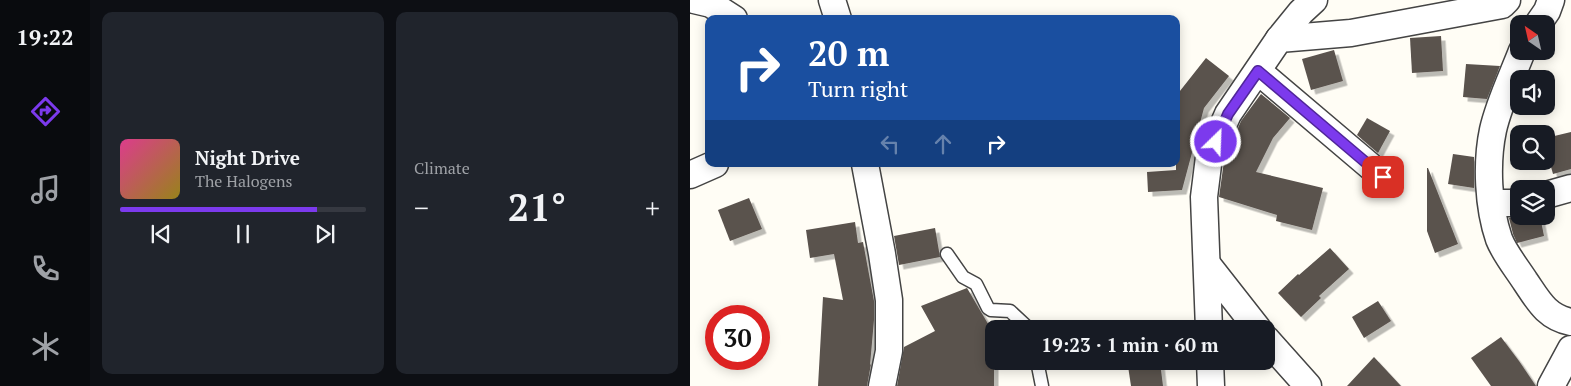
<!DOCTYPE html>
<meta charset="utf-8">
<style>
:root{--surface:#171b24;--page:#20242c;--text:#f1f3f6;--muted:#9ea1a6;--line:#363941;--accent:#7c3aed}
body{margin:0;font-family:"PT Serif",serif;background:var(--page);color:var(--text);height:100vh;display:flex;flex-direction:column;font-size:19px;white-space:nowrap}
*{box-sizing:border-box;margin:0}
p{font-size:16px;color:var(--muted)}
.icon{flex:none;width:28px;height:28px;fill:none;stroke:currentColor;stroke-width:2;stroke-linecap:round;stroke-linejoin:round}
.map{position:relative;flex:1;overflow:hidden}
.details{display:flex;flex-direction:column;gap:12px;padding:12px;background:#0d0f14;width:600px}
.details>*{flex:none}
.guide{position:absolute;left:15px;top:15px;width:475px;height:152px;border-radius:10px;box-shadow:0 2px 12px #0003;background:#1a4fa0;color:#fff;overflow:hidden}
.needle{width:32px;rotate:326deg}
.controls{position:absolute;left:820px;top:15px;display:grid;gap:10px}
.controls a{display:grid;place-items:center;width:45px;height:45px;border-radius:10px;background:var(--surface);box-shadow:0 2px 12px #0003;font-size:25px}
.speed{position:absolute;left:15px;top:305px;display:flex;gap:10px;font-size:25px;font-weight:700;text-align:center}
.speed>*{display:grid;place-content:center;width:65px;height:65px;border-radius:50%;background:var(--surface);box-shadow:0 2px 12px #0003;line-height:1}
.speed .limit{border:8px solid #d22;background:#fff;color:#111}
.pin{position:absolute;display:grid;place-items:center;width:42px;height:42px;color:#fff;margin:-21px;border-radius:10px;box-shadow:0 2px 8px #0006}
.me{position:absolute;width:55px;margin:-28px;rotate:24deg;stroke-linejoin:round;filter:drop-shadow(0 0 4px #0008)}
.turn{display:flex;align-items:center;gap:18px;height:105px;padding:0 20px;font-size:22px}
.turn .icon{width:65px;height:65px;stroke-width:2.5}
.turn b{display:block;font-size:35px;line-height:42px}
.lanes{display:flex;align-items:center;height:48px;padding:0 20px;background:#0003;justify-content:center;gap:25px;direction:ltr}
.lanes .off{opacity:.35}
.big{font-size:38px;font-weight:800;line-height:1.1}
.details .card{flex:1;display:flex;flex-direction:column;justify-content:center;gap:8px;min-width:0;padding:0 18px;border-radius:10px;background:var(--page)}
.song{display:flex;align-items:center;gap:15px}
.cover{width:60px;height:60px;border-radius:8px;background:linear-gradient(135deg,hsl(330 70% 55%),hsl(50 70% 35%))}
.played{height:5px;border-radius:2px;background:linear-gradient(90deg,var(--accent) 80%,var(--line) 80%)}
.keys{display:flex;justify-content:space-around;direction:ltr}
.heat{display:flex;justify-content:space-between;align-items:center;font-size:28px;direction:ltr}
.details .tiles{flex:1;display:grid;gap:12px;grid-template-columns:repeat(2,1fr)}
.trip{position:absolute;left:295px;top:320px;width:290px;height:50px;border-radius:10px;background:var(--surface);box-shadow:0 2px 12px #0003;font-weight:800;line-height:50px;text-align:center}
main{display:flex;flex:1;min-height:0}
.tab-bar{display:flex;flex-direction:column;width:90px;justify-content:space-around;align-items:center;background:#090b0e;color:var(--muted)}
.tab-bar .icon{width:35px;height:35px}
.tab-bar .on{color:var(--accent)}
.tab-bar b{font-size:22px;color:var(--text)}
.map>svg:first-child{display:block}
.building{fill:#5a524d;filter:url(#shadow)}
.lines{fill:none;stroke-linecap:round;stroke-linejoin:round}
.lane-casing{stroke:#444;stroke-width:15}
.street-casing{stroke:#444;stroke-width:29}
.lane{stroke:#fff;stroke-width:12}
.street{stroke:#fff;stroke-width:26}
.route-casing{stroke:#51269a;stroke-width:12}
.route{stroke:#7c3aed;stroke-width:9}
</style>
<main>
<nav class="tab-bar">
<b>19:22</b>
<svg class="icon on" aria-label="directions" viewBox="0 0 24 24"><path d="M12 3l9 9-9 9-9-9zM9 14v-3h6M13 9l2 2-2 2"/></svg>
<svg class="icon" aria-label="music" viewBox="0 0 24 24"><path d="M9 18V5l10-2v13"/><circle cx="6" cy="18" r="3"/><circle cx="16" cy="16" r="3"/></svg>
<svg class="icon" aria-label="phone" viewBox="0 0 24 24"><path d="M5 4h4l2 5-3 2q2 4 5 5l2-3 5 2v4C11 20 4 13 5 4z"/></svg>
<svg class="icon" aria-label="climate" viewBox="0 0 24 24"><path d="M12 3v18M4 7l16 10M4 17L20 7"/></svg>
</nav>
<section class="details">
<div class="tiles">
<div class="card">
<div class="song"><i class="cover"></i><div><b>Night Drive</b><p>The Halogens</p></div></div>
<div class="played"></div>
<div class="keys"><svg class="icon" aria-label="previous" viewBox="0 0 24 24"><path d="M18 5L8 12l10 7zM5 5v14"/></svg><svg class="icon" aria-label="pause" viewBox="0 0 24 24"><path d="M8 5v14M16 5v14"/></svg><svg class="icon" aria-label="next" viewBox="0 0 24 24"><path d="M6 5l10 7-10 7zM19 5v14"/></svg></div>
</div>
<div class="card"><p>Climate</p>
<div class="heat"><a>−</a><b class="big">21°</b><a>+</a></div>
</div>
</div>
</section>
<div class="map">
<svg width="881" height="386" viewBox="0 0 881 386">
<defs>
<filter id="shadow"><feDropShadow dx="4.5" dy="4.5" stdDeviation="0" flood-color="#0004"/></filter>
</defs>
<rect width="100%" height="100%" fill="#fffdf5"/>
<g class="building">
<path d="M751 36 753 71 722 73 720 38Z"/>
<path d="M644 50 653 81 621 90 612 59Z"/>
<path d="M516 58 539 76 514 108 492 190 458 192 457 172 486 170V96Z"/>
<path d="M776 64 810 66 797 99 773 97Z"/>
<path d="M571 94 600 118 583 138 566 172 633 188 622 230 586 221 587 215 529 197 534 161 551 121Z"/>
<path d="M677 118 700 131 688 153 667 135Z"/>
<path d="M881 132V169L863 174 856 149V138Z"/>
<path d="M763 154 784 157V188L758 184Z"/>
<path d="M737 168H738L768 244 745 253 737 231Z"/>
<path d="M59 198 72 229 40 241 28 210Z"/>
<path d="M830 216H850L854 236 827 243 823 234 819 218Z"/>
<path d="M165 222 168 243 173 242 184 301V320L180 365 181 364 177 386H128L133 297 153 300 144 254 120 258 116 230Z"/>
<path d="M245 228 250 257 209 265 204 236Z"/>
<path d="M640 248 659 269 629 296 631 298 611 317 588 293 608 274 609 275Z"/>
<path d="M277 288 304 334V386H207L214 347 245 331 231 306Z"/>
<path d="M688 301 701 321 674 338 662 317Z"/>
<path d="M811 337 829 361 846 386H801L781 358Z"/>
<path d="M684 357 711 386H657Z"/>
<path d="M470 362 473 386H441L438 366Z"/>
</g>
<g class="lines">
<g class="lane-casing">
<g id="lane">
<path d="M257 254 273 277 286 284 298 308 301 310 320 311 335 325 337 329"/>
<path d="M347 361 352 386"/>
</g>
</g>
<g class="street-casing">
<g id="street">
<path d="M4 0 21 4 44 19"/>
<path d="M142 0 148 19"/>
<path d="M848 24 857 11 861 0"/>
<path d="M589 39 611 12 624 0"/>
<path d="M832 51C822 77 809 103 803 130 796 163 798 207 809 239 815 254 826 267 835 281 848 300 856 317 881 322"/>
<path d="M568 71 693 177"/>
<path d="M175 164 192 254 199 300V351L192 386"/>
<path d="M0 175 25 164"/>
<path d="M856 195 881 188"/>
<path d="M802 203H822L829 201"/>
<path d="M517 264 568 329"/>
<path d="M519 329 514 197 519 157 538 114 589 39 661 33 812 5 817 0"/>
<path d="M576 339 618 386"/>
<path d="M520 361 521 386"/>
<path d="M861 386 881 349"/>
</g>
</g>
<use href="#lane" class="lane"/>
<use href="#street" class="street"/>
</g>
<g class="lines">
<g class="route-casing">
<path id="route" d="M526 142 538 114 568 71 693 177"/>
</g>
<use href="#route" class="route"/>
</g>
</svg>
<div class="controls">
<a><svg class="needle" viewBox="-14 -14 28 28"><path d="M0-13l5 13h-10z" fill="#e53935"/><path d="M0 13l5-13h-10z" fill="#9ea1a6"/></svg></a>
<a><svg class="icon" aria-label="sound" viewBox="0 0 24 24"><path d="M4 9h4l5-4v14l-5-4H4zM17 9q2 3 0 6"/></svg></a>
<a><svg class="icon" aria-label="search" viewBox="0 0 24 24"><circle cx="10" cy="10" r="6"/><path d="M15 15l6 6"/></svg></a>
<a><svg class="icon" aria-label="layers" viewBox="0 0 24 24"><path d="M12 4l9 5-9 5-9-5zM3 14l9 5 9-5"/></svg></a>
</div>
<div class="speed"><div class="limit">30</div></div>
<div class="pin" style="left:693px;top:177px;background:#d93025"><svg class="icon" aria-label="arrive" viewBox="0 0 24 24"><path d="M6 21V4h12l-3 4 3 4H6"/></svg></div>
<svg class="me" style="left:526px;top:142px" viewBox="-20 -20 40 40"><circle r="17" fill="#7c3aed" stroke="#fff" stroke-width="3"/><path d="M0-11L8 9 0 5-8 9z" fill="#fff"/></svg>
<div class="trip">19:23 · 1 min · 60 m</div>
<div class="guide">
<div class="turn"><svg class="icon" aria-label="right" viewBox="0 0 24 24"><path d="M7 20v-9h11M14 6l5 5-5 5"/></svg><div><b>20 m</b>Turn right</div></div>
<div class="lanes"><svg class="icon off" aria-label="left" viewBox="0 0 24 24"><path d="M17 20v-9H6M10 6l-5 5 5 5"/></svg><svg class="icon off" aria-label="ahead" viewBox="0 0 24 24"><path d="M12 20V5M6 11l6-6 6 6"/></svg><svg class="icon" aria-label="right" viewBox="0 0 24 24"><path d="M7 20v-9h11M14 6l5 5-5 5"/></svg></div>
</div>
</div>
</main>
